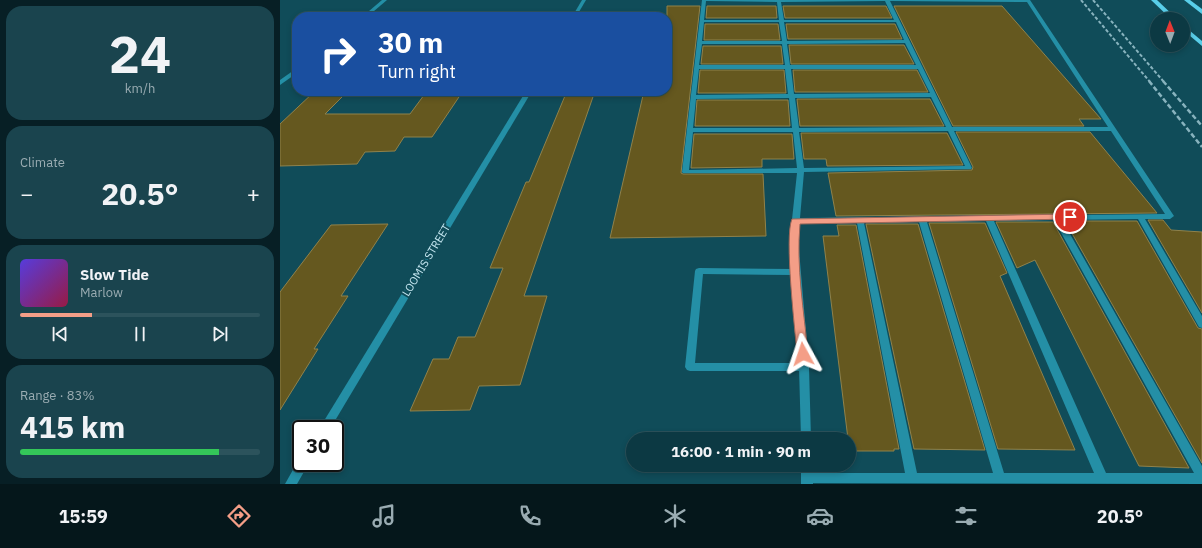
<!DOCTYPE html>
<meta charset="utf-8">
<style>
:root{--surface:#0c3943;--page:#1a444e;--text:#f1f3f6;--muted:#9aacb2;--line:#2c535c;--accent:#f49e87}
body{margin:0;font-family:"IBM Plex Sans",sans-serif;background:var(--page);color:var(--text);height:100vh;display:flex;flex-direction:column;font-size:15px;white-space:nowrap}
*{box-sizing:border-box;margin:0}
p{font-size:13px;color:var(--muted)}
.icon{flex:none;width:22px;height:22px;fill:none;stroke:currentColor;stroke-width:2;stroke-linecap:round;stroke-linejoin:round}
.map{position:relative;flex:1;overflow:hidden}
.drawer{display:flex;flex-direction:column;gap:6px;padding:6px;background:#071f25;width:280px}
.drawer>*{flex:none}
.hud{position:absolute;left:12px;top:12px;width:380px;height:84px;border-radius:16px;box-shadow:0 2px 6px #0003,0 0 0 1px var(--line);background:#1a4fa0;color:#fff;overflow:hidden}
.needle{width:26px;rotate:359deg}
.buttons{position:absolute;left:870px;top:12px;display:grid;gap:8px}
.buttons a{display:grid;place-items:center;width:40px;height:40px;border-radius:50%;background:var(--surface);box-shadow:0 2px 6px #0003,0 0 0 1px var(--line);font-size:20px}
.speed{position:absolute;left:12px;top:420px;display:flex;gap:8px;font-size:20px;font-weight:700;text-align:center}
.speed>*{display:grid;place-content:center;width:52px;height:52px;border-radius:50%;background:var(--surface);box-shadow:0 2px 6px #0003,0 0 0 1px var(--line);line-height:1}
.speed .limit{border:2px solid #111;border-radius:6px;background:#fff;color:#111}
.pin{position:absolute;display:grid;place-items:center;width:34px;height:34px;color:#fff;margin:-17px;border:2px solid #fff;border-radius:50%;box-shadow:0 1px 4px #0007}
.me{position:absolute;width:44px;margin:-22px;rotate:355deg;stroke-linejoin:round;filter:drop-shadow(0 0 3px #0008)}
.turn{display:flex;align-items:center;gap:14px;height:84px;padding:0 20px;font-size:18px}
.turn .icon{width:52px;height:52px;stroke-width:2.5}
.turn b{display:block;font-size:28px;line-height:34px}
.big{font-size:30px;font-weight:700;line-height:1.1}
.drawer .tile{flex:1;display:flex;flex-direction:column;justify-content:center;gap:6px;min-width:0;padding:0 14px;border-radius:16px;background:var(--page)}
.drawer .dial{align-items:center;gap:0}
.dial b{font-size:52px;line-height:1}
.song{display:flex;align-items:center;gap:12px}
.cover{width:48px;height:48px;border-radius:6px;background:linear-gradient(135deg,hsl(250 70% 55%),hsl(340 70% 35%))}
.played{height:4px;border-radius:2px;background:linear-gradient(90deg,var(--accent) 30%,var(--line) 30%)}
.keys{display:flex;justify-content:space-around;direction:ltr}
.heat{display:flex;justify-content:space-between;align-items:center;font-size:22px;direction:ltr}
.charge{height:6px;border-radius:3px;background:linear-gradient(90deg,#34c759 83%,var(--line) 0)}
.trip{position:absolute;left:346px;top:432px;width:230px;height:40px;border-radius:20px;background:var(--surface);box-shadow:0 2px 6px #0003,0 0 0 1px var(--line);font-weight:700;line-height:40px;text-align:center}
.tab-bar{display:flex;height:64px;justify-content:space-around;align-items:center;background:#05171b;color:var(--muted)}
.tab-bar .icon{width:28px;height:28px}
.tab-bar .on{color:var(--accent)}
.tab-bar b{font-size:18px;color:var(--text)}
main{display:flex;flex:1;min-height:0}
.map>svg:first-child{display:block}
.building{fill:#65581f;stroke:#90824b}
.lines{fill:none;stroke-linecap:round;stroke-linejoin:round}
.lane{fill:#248fa6;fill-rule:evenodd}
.street{fill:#248fa6;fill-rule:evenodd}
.primary{fill:#59cee9;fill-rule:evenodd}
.rail-far1{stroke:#88b3be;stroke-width:2;stroke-dasharray:3.5 2;stroke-linecap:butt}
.rail{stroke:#88b3be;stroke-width:2.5;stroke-dasharray:5 2.5;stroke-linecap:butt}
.route{fill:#f49e87;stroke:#9f6758}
.labels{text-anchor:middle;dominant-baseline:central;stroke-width:4;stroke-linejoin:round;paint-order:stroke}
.street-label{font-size:11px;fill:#c5e7f1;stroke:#104c59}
</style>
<main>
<section class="drawer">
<div class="tile dial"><b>24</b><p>km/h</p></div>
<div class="tile"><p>Climate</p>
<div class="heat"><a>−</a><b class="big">20.5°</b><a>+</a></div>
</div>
<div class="tile">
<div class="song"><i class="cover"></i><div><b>Slow Tide</b><p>Marlow</p></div></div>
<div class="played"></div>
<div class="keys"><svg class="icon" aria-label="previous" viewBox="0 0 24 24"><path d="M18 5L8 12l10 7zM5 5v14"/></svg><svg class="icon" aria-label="pause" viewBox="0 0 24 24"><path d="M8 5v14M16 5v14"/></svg><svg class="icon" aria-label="next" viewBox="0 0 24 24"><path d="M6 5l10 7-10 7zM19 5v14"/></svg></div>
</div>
<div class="tile"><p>Range · 83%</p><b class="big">415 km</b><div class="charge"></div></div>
</section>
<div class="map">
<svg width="922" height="484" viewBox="0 0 922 484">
<rect width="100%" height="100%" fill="#104c59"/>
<g class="building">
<path d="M387 6H420L401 173 403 174H483L486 236 330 238 364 91H387Z"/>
<path d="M427 6H496L497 18H426Z"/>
<path d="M503 6H606L612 18H505Z"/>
<path d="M614 6H722L821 119H799L804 126H673Z"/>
<path d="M425 24H498L500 40H424Z"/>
<path d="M506 24H615L622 39H508Z"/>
<path d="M509 45H624L634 64H511Z"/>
<path d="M423 46H501L503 64H421Z"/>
<path d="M420 70H504L506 93H418Z"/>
<path d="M513 70H637L648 92H515Z"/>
<path d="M35 91H68L45 114H130L147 91H183L152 137H124L115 151 85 152 77 164 0 166V124Z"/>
<path d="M287 91H315L244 296H267L240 385 199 386 190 410 130 411 153 359H169L178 337H195L223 268H210L246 182H249Z"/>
<path d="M517 99H650L664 126H520Z"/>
<path d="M417 100H508L510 126H415Z"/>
<path d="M676 132H810L877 213 556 216 548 173 692 170 693 167Z"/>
<path d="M521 133H667L683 165 547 166 546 159H524Z"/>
<path d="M414 134H512L514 159H482V167L411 168Z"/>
<path d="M868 220H883L891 230 922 232V313Z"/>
<path d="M785 221H857L918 328 922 329V463Z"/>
<path d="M716 222H773L909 468 859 466 755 260 737 268Z"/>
<path d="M649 223H705L727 273 720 276 795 450 718 449Z"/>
<path d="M108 224 61 296H68L34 349H38L0 410V292L51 225Z"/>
<path d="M586 224H638L705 450 634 449Z"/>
<path d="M557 225H576L619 449H614V451H569V439H568L543 236H559Z"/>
</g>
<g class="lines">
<g class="lane">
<path d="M422 0H750L894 216 890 219H865L922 316V328L919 327 858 219 782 220 922 466V484L523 483 521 479 523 475 527 473H625L577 223 519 224 518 238 514 241 510 238 517 173H403L402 172ZM426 1 497 2 499 20H424ZM605 1 614 20H504L501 2ZM610 1 747 2 828 127H672ZM424 22H499L502 41H422ZM504 22H616L624 40 507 41ZM625 43 636 65H510L507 44ZM422 44H502L505 65H419ZM419 69H505L508 94 416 95ZM511 69H638L650 93 514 94ZM651 97 666 127 519 128 515 98ZM509 98 512 128H413L416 99ZM668 131 685 166 524 168 519 132ZM674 131H831L885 214 520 218 524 172 691 169 692 168ZM413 132H513L517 168 409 170ZM774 220 914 473H826L714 221ZM706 221 814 473H724L647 222ZM639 222 713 473H637L584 223Z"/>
<path d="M419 268 515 269 518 270 519 272 518 274 515 275 423 274 415 363H524L527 364 529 367 527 370 524 371H410L407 370 405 367 415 271 416 269Z"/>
</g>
<g class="street">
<path d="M102 0H107L87 17H82Z"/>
<path d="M302 0H306L296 17H292Z"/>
<path d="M17 68V73L0 85V80Z"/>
<path d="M246 91H252L50 429H39Z"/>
<path d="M514 235 518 238 529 367 531 439H521L519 367 510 238Z"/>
<path d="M21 458V463H29L17 484H5L19 459Z"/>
<rect x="521" y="465" width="12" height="19"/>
</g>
<g class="primary">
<path d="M871 0H877L897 19H891Z"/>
<path d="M904 0H910L922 9V14Z"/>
<path d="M903 25 922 41V46L903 30Z"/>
</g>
<g class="rail-far1">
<path d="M801 0 870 82"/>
<path d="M813 0 884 82"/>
</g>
<g class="rail">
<path d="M869 81 922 147"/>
<path d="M883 81 922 126"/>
</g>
</g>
<path class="route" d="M790 214 794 217 793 219 520 224C516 267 524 311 528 354L527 357 523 358 519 357 517 354C515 329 504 237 512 219Z"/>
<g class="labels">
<g class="street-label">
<text transform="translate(146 260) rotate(-59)">LOOMIS STREET</text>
</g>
</g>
</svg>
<div class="buttons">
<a><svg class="needle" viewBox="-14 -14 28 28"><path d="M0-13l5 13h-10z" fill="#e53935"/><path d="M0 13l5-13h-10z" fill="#9aacb2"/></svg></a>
</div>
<div class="speed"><div class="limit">30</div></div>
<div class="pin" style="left:790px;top:217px;background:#d93025"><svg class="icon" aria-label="arrive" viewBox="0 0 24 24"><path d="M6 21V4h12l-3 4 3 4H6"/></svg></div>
<svg class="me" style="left:523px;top:354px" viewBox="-20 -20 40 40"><path d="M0-17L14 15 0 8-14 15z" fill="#f49e87" stroke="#fff" stroke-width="4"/></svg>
<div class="trip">16:00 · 1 min · 90 m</div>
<div class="hud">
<div class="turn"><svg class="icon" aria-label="right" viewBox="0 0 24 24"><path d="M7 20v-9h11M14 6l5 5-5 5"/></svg><div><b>30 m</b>Turn right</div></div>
</div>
</div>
</main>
<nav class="tab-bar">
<b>15:59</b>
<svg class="icon on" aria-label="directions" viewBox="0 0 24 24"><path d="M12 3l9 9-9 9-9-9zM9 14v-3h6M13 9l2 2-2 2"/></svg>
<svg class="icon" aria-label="music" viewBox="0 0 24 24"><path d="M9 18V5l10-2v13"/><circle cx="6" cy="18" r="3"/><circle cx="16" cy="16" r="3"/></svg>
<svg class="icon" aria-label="phone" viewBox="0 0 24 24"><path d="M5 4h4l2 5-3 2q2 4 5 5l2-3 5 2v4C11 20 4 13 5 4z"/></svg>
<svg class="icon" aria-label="climate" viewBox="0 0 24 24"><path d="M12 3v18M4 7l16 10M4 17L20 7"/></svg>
<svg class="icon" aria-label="car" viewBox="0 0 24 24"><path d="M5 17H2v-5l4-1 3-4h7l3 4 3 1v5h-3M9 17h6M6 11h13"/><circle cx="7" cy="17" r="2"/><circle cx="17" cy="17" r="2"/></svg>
<svg class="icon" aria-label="filters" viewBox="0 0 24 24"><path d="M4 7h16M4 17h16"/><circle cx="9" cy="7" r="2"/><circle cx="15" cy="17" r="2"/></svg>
<b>20.5°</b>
</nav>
